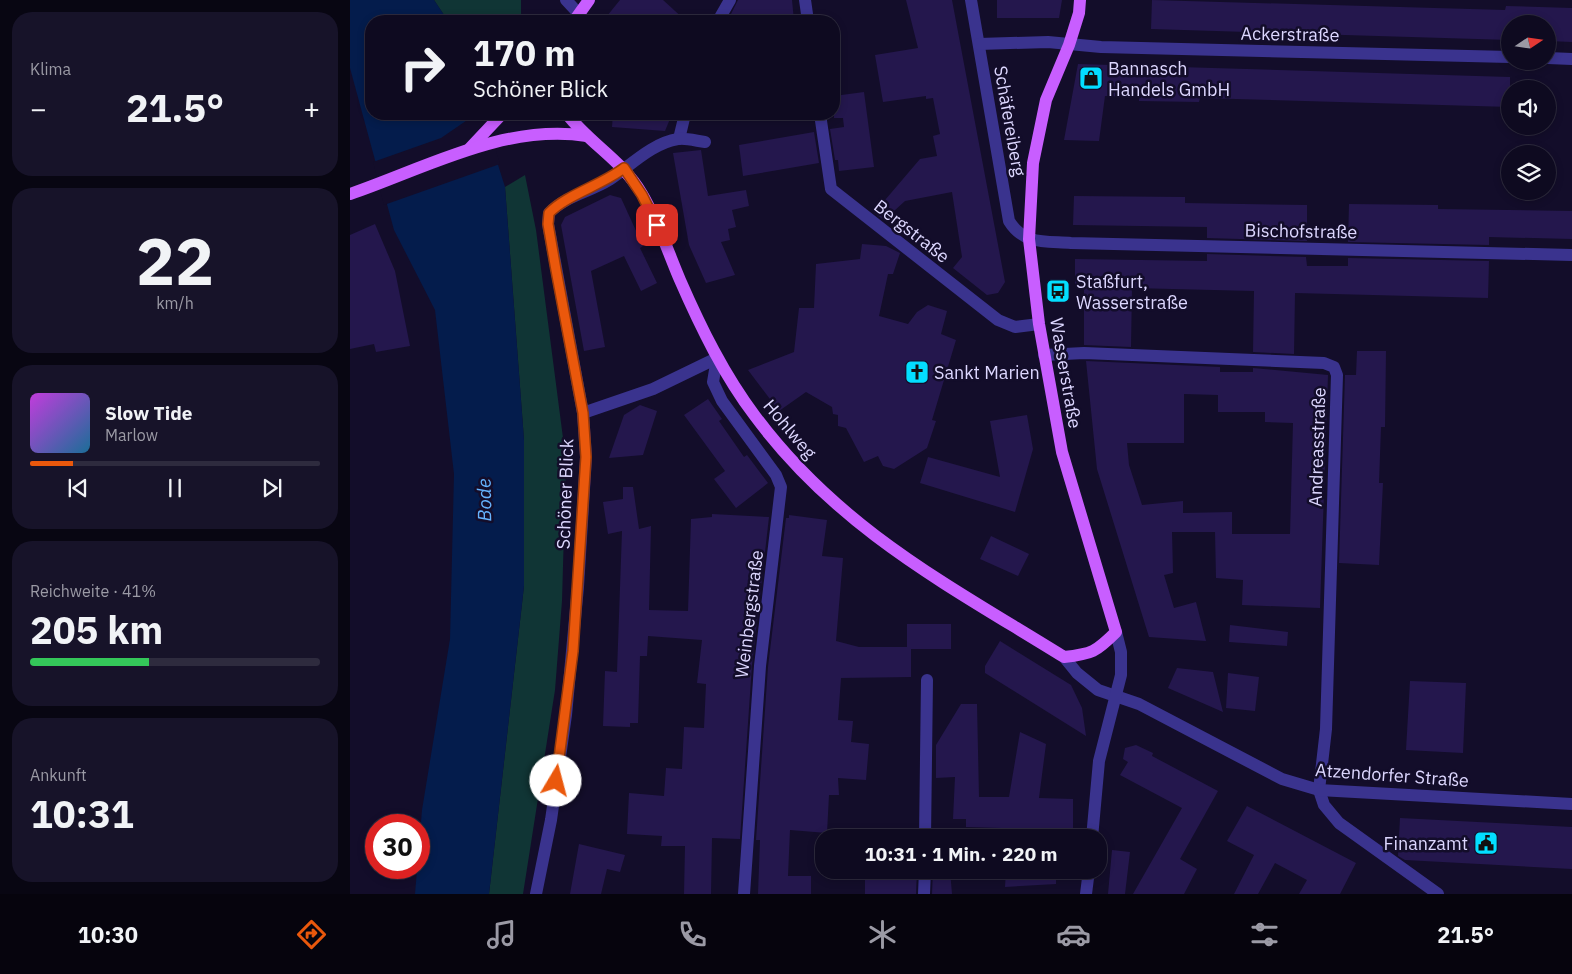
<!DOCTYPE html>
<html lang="de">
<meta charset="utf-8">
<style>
:root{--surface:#0e0a20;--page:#171329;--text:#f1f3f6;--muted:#9b9aa5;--line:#2e2b3e;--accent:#ea580c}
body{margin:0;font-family:"IBM Plex Sans",sans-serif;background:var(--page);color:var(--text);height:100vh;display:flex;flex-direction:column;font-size:19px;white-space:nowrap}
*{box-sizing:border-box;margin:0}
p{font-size:16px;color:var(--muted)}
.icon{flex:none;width:28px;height:28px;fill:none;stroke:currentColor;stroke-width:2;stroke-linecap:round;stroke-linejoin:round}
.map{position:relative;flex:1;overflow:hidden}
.details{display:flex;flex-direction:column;gap:12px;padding:12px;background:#080612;width:350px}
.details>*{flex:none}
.guide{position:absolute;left:15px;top:15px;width:475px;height:105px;border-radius:20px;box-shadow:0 2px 8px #0003,0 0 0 1px var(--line);background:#0e0a20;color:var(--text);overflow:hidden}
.needle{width:32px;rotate:77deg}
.fabs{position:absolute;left:1151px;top:15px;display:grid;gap:10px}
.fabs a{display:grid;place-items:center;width:55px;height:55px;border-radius:50%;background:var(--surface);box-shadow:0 2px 8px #0003,0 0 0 1px var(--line);font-size:25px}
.speed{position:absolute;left:15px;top:814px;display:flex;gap:10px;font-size:25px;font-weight:700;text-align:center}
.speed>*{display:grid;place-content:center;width:65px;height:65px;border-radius:50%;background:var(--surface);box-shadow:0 2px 8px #0003,0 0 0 1px var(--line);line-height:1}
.speed .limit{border:8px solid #d22;background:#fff;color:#111}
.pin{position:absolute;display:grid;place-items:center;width:42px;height:42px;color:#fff;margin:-21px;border-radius:10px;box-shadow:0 2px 8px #0006}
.me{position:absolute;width:55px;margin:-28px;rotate:8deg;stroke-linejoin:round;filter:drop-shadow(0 0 4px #0008)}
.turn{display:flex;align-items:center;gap:18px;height:105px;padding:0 25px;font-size:22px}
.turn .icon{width:65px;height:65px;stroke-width:2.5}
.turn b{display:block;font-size:35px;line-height:42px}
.big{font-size:38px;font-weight:700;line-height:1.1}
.details .widget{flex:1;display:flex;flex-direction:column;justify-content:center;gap:8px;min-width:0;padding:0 18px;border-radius:20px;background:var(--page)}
.details .dial{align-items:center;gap:0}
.dial b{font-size:65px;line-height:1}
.song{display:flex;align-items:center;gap:15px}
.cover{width:60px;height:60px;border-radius:8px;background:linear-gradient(135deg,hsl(290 70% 55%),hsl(200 70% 35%))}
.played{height:5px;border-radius:2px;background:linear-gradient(90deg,var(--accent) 15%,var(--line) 15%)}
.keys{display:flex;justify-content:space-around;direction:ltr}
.heat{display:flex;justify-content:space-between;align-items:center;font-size:28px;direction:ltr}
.charge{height:8px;border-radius:4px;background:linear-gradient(90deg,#34c759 41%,var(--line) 0)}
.trip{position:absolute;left:465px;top:829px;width:292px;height:50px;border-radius:20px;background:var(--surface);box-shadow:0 2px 8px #0003,0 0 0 1px var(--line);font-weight:700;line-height:50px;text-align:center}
.menu{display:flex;height:80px;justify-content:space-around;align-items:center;background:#06040d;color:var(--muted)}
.menu .icon{width:35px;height:35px}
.menu .selected{color:var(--accent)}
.menu b{font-size:22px;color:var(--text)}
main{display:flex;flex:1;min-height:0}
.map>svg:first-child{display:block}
.green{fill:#103535}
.water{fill:#041c4c}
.pier{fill:#130d2a}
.building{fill:#24174d;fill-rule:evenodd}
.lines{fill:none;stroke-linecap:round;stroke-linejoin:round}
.minor{stroke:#3a338e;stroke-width:12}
.major{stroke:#c85eff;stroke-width:12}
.route-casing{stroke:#983908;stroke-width:12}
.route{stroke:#ea580c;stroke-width:9}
.labels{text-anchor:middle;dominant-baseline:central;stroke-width:5;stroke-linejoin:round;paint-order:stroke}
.street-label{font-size:18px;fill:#ddd7ff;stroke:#130d2a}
.poi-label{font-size:18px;fill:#ddd7ff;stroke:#130d2a;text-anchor:start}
.water-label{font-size:19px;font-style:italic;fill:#65b3ff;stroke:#130d2a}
</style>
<main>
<section class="details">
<div class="widget"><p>Klima</p>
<div class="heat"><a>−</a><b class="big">21.5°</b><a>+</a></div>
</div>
<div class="widget dial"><b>22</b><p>km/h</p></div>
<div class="widget">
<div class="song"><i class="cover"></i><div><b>Slow Tide</b><p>Marlow</p></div></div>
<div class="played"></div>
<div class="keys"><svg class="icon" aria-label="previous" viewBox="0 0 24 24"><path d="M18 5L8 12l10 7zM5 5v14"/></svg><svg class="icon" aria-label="pause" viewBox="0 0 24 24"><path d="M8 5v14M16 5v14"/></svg><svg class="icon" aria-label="next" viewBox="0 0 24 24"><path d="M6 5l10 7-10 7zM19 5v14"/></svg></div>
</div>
<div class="widget"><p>Reichweite · 41%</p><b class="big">205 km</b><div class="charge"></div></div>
<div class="widget"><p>Ankunft</p><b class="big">10:31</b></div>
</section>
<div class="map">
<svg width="1222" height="894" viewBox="0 0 1222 894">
<rect width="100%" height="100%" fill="#130d2a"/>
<g class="green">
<path d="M84 0H171V21H98Z"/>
<path d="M175 175 186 230 216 461 212 601 205 690 173 894H139L174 586V440L155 187Z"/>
</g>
<path class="water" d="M0 0H84L98 21H21V114H132L155 187 174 440V586L139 894H65L72 810 100 639 104 474 85 310 44 230 0 68Z"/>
<path class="pier" d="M126 114H135L150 164 34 205 23 162 91 138Z"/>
<g class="building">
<path d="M270 0H313L336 21H253Z"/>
<path d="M388 0H442L444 21H417L416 19 385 21 380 16Z"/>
<path d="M556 0H602L655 282 648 293 637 295 603 268 612 257 602 192 555 201 534 220 524 213 570 159 587 156 583 136 590 134 583 98 576 99V96L533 102 525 55 568 48Z"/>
<path d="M647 0H712L709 18H647Z"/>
<path d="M802 0 1155 10 1156 6 1222 8V42L1198 41V24H1160V40L801 29Z"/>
<path d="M728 64 1160 77V107L850 98 849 102 789 101V97L755 96 749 141 714 140Z"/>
<path d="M514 92 524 167 489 171 488 160H485L480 129 494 127 493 118H484V96Z"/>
<path d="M263 114H322L315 131 262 127Z"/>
<path d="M464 132 469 163 393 176 389 145Z"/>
<path d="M351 150 358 196 396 190 399 206 382 210 386 227 378 229 380 240 371 242 385 275 356 283 339 245 323 153Z"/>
<path d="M260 195 271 198 293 246 290 248 307 283 291 291 274 256 241 271 255 347 234 351 211 225 215 217Z"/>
<path d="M724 196 835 197V203L957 205V241L857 238V227L723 225Z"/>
<path d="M999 204 1088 205V209L1222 211V239L1139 237V245L998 242Z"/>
<path d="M25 224 45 271 60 346 26 352 24 344 0 349V235Z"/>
<path d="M512 244 536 246 550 253 543 274H538L529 316 558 324 567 312 578 305 597 311 591 334 606 340 582 420 586 421 577 448 544 469 533 466 528 456 514 462 496 428 488 426V415L483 414 482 407 456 392 429 411 398 370 444 352 449 308H464L466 264 510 259Z"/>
<path d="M857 254 956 257 957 266H998V258L1139 261 1138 298 945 293 944 354 903 352 904 291 782 288 781 347 734 345V287H725V259L857 261Z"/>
<path d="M1007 351H1036L1035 427H1031L1029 483H1033L1029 565 989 563 995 375H1006Z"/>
<path d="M736 361 870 367V372H903V368L978 375 970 608 892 605 893 580 866 578 865 532H822L823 573 814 575 824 608 846 602 856 641 799 637 747 469ZM834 394 868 395V412H915V422L943 423 940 534H882V512L833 513V501L792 505 779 465 777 443H834Z"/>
<path d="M358 399 372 419 369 421 394 457 397 455 418 483 386 508 364 479 375 471 334 415Z"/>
<path d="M290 405 307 411 293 455 259 458 274 415Z"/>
<path d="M677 415 683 449 665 512 570 483 578 457 650 477 640 421Z"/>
<path d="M273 487H283L289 529 301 526 299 610 338 611 341 519 362 517V514L419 517 402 665 390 839 362 838 361 894H334L335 846H311L312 836 277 834 279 793 314 796 316 768 332 769 334 727 354 728 356 684 347 683 352 640 298 636 297 656H290L288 723H280V727L253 726 255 671 267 672 272 531 258 534 253 502 273 499Z"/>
<path d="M439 515 477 520 472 556 493 558 486 641 509 647H557V624H601V649H561V677L491 678 488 720 503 721 501 742 519 744 516 780 488 778 489 795H479L477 833 440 830 438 876H461V894H408L410 840H406L418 667 436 518H439Z"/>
<path d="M641 536 679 554 668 576 630 559Z"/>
<path d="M880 625 938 632 937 646 879 642Z"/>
<path d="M650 641 721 685 732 708 736 736 635 673V666Z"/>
<path d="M827 668 863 672 873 712 818 688Z"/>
<path d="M878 673 909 677 905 711 876 708Z"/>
<path d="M1060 681 1116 683 1113 753 1056 750Z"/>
<path d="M611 704H627L629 797H659L670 732 696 744 689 798 723 799V830L616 827V819H603L605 777 586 778V745Z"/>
<path d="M786 745 803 753 802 756 868 791 830 859 847 869 834 894H783L832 808 770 775 778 762 773 759 775 748Z"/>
<path d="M897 806 1006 863 990 894H949L957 880 925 863 908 894H884L904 855 877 841Z"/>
<path d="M1050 818 1222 827V869L1055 860 1048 856Z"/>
<path d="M563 828V838H514V829Z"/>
<path d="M229 844 275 855 270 872 257 869 251 894H220Z"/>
<path d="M762 850 780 852 775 894H758Z"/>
<path d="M515 870H567L566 894H515Z"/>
<path d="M583 870H600L602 894H582Z"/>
<path d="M656 870H706V884L655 887Z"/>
</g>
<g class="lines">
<g class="minor">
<path d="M216 0 229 14"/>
<path d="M455 0 458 21"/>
<path d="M621 0 659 221C674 245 695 241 721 243L1222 255"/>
<path d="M368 21 380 0"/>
<path d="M629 44 698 42 751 47 1160 57"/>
<path d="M1198 58 1222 59"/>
<path d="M470 114 481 189 648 320 665 327 689 324"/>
<path d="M329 139 335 114"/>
<path d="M694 355 734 353 974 363 984 367 987 375 976 729 969 790 974 805 989 823 1088 894"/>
<path d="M367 358 363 382 372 401 426 475 431 487 410 666 394 894"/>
<path d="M233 413 303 389 367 358"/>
<path d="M714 657 727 673 748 690 789 704 932 779 969 790 1222 804"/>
<path d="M575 838 577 680"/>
<path d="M742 838 749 761 771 675V652L766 632"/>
<path d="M186 894 201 820 216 715 228 587 236 457 233 413 198 224 199 213C215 196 240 192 259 180 280 166 302 143 328 139 336 138 347 141 355 142"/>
<path d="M574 894 575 870"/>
<path d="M736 894 739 870"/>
</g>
<g class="major">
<path d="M224 21 239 0"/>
<path d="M217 114C240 144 272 160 292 194 308 221 318 252 330 280 351 328 374 375 405 416 489 529 598 585 714 657 742 654 746 652 766 632L712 452 689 324 679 239 683 163 696 100 719 45 729 13 730 0"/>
<path d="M120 148 152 114"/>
<path d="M0 194C76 168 155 123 237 136"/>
</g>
</g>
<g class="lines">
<g class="route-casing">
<path id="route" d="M206 781 223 651 236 457 233 413 206 270 198 224 199 213C216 195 252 185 274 168L292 195 307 225"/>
</g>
<use href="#route" class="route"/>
</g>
<defs>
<g id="shop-square" transform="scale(1.25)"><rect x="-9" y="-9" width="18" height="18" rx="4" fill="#03deff" stroke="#130d2a"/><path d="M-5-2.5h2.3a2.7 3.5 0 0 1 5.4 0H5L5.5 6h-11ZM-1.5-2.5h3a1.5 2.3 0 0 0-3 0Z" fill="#111"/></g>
<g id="bus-square" transform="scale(1.25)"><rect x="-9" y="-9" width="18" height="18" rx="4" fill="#03deff" stroke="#130d2a"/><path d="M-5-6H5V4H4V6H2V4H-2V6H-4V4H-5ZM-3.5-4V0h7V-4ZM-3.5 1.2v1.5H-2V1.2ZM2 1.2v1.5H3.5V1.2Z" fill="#111"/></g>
<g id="church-square" transform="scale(1.25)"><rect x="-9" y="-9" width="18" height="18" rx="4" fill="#03deff" stroke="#130d2a"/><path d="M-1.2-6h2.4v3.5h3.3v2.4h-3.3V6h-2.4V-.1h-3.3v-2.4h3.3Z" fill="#111"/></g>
<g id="civic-square" transform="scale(1.25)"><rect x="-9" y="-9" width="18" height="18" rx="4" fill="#03deff" stroke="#130d2a"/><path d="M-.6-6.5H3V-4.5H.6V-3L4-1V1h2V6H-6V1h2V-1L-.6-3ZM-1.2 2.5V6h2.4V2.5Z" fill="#111"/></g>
</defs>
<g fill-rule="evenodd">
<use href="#shop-square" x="741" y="78"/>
<use href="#bus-square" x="708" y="291"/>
<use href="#church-square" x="567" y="372"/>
<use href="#civic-square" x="1136" y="843"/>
</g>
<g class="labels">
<g class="street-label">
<text transform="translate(940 34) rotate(1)">Ackerstraße</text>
<text transform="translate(660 121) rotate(80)">Schäfereiberg</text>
<text transform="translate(562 231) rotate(38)">Bergstraße</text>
<text transform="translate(951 231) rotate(1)">Bischofstraße</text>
<text transform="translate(716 373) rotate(80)">Wasserstraße</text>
<text transform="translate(440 429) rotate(50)">Hohlweg</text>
<text transform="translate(967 447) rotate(-88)">Andreasstraße</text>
<text transform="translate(215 494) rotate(-88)">Schöner Blick</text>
<text transform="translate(399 614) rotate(-83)">Weinbergstraße</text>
<text transform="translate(1042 775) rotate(4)">Atzendorfer Straße</text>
</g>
<g class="poi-label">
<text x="758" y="68">Bannasch<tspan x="758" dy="21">Handels GmbH</tspan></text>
<text x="726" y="281">Staßfurt,<tspan x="726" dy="21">Wasserstraße</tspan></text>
<text x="584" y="372">Sankt Marien</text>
<text x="1118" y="843" text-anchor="end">Finanzamt</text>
</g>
<g class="water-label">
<text transform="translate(134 500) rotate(-91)">Bode</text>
</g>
</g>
</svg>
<div class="fabs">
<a><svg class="needle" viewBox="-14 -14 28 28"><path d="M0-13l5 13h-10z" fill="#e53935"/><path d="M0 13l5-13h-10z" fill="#9b9aa5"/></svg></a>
<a><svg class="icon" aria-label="sound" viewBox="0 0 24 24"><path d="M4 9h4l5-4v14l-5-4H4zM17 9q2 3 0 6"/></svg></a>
<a><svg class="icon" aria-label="layers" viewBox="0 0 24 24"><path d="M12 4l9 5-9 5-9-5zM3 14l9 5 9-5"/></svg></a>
</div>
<div class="speed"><div class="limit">30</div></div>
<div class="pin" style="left:307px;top:225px;background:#d93025"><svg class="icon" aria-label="arrive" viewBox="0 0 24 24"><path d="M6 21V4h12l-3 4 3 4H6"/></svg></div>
<svg class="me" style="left:206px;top:781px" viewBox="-20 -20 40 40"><circle r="19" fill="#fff"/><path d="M0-13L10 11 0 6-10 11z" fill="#ea580c"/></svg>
<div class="trip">10:31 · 1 Min. · 220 m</div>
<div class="guide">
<div class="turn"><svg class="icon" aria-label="right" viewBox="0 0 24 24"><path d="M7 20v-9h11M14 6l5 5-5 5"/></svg><div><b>170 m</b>Schöner Blick</div></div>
</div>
</div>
</main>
<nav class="menu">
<b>10:30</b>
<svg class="icon selected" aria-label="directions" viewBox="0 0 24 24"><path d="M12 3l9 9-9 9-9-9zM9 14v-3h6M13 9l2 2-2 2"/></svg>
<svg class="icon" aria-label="music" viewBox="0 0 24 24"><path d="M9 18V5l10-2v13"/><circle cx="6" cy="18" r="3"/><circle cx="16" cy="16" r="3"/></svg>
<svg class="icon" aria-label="phone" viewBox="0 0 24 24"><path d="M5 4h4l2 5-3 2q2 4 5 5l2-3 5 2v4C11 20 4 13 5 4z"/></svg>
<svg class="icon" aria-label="climate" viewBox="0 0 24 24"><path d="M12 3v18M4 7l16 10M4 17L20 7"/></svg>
<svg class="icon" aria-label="car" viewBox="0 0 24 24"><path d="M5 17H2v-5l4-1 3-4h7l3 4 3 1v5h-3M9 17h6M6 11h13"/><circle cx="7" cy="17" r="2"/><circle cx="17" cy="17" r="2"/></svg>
<svg class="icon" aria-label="filters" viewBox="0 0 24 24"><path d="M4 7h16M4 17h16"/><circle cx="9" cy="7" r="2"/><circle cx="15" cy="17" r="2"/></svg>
<b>21.5°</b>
</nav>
